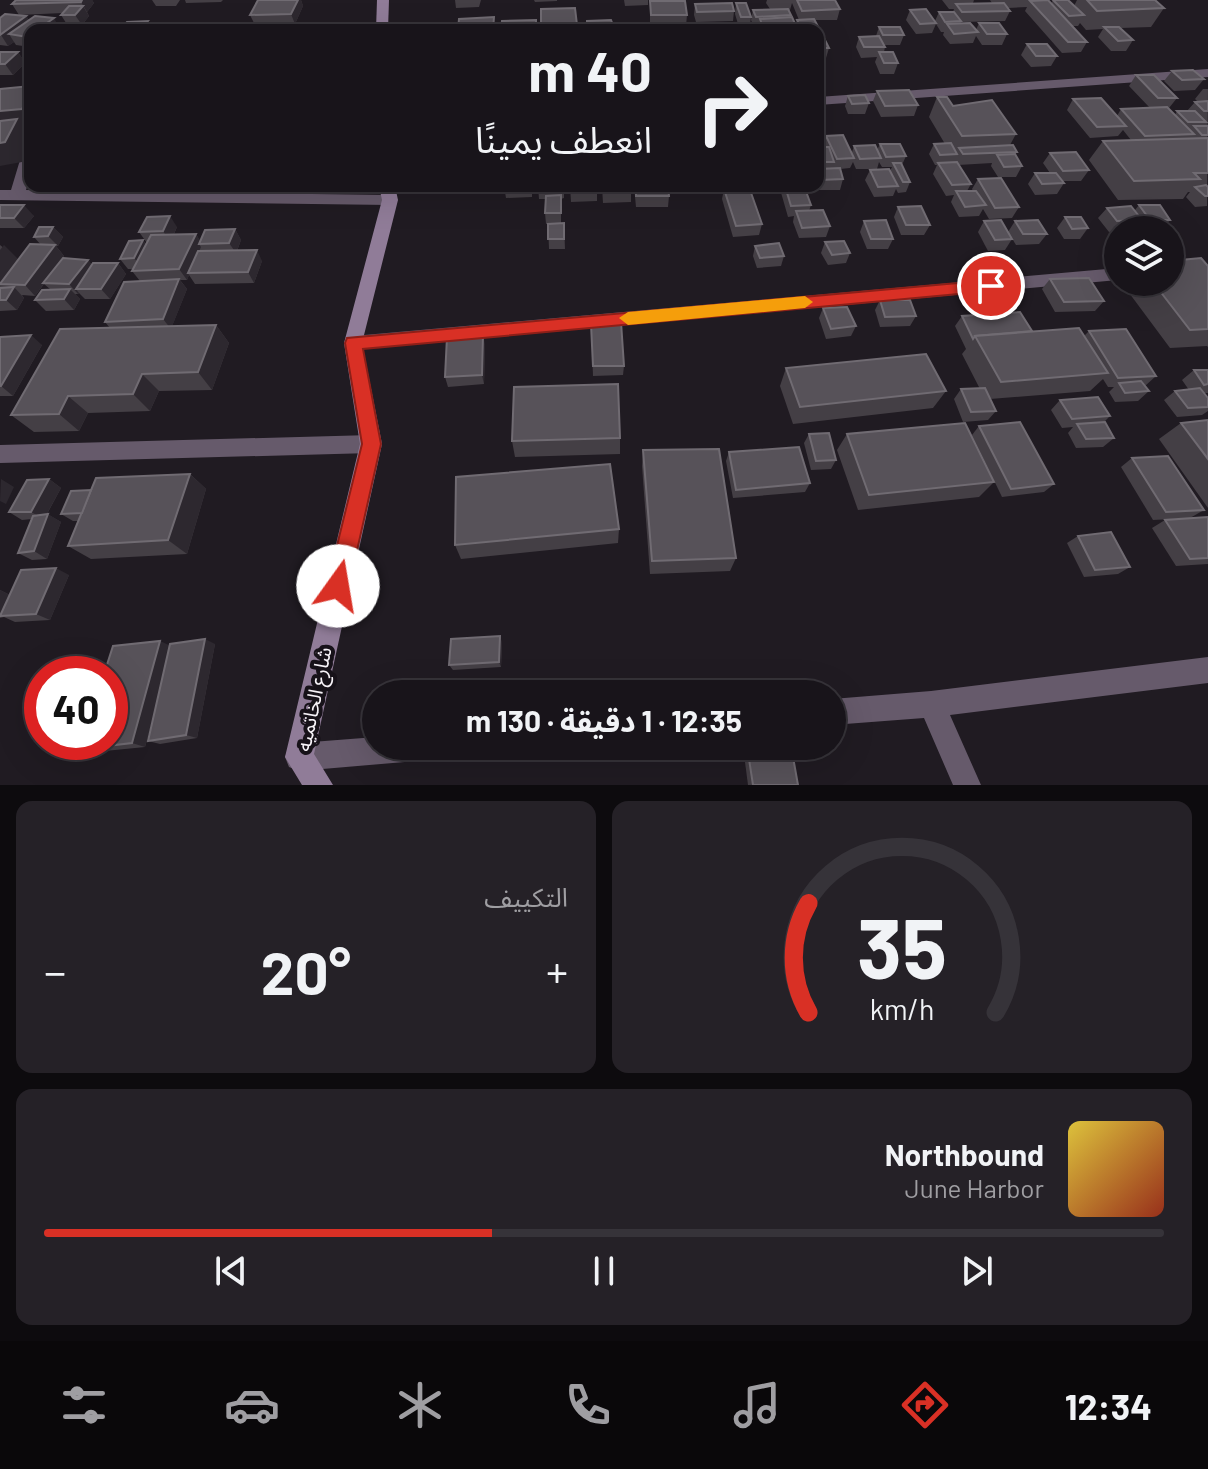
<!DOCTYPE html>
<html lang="ar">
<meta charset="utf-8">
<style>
:root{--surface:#18141a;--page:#252127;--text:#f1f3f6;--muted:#9f9ea2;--line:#363339;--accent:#d93025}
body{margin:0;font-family:Barlow,"Noto Sans Arabic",sans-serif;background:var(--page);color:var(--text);direction:rtl;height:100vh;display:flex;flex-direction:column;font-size:30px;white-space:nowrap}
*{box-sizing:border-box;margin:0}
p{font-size:26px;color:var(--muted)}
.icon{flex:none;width:44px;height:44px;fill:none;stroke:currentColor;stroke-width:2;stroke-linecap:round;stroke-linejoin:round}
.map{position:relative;height:785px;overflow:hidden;direction:ltr}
.side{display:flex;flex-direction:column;gap:16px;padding:16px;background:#0d0b0e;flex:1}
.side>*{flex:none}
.banner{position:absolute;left:24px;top:24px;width:800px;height:168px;border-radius:16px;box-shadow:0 8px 32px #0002,0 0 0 2px var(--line);direction:rtl;background:#18141a;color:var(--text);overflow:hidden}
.tools{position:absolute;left:1104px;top:216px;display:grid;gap:16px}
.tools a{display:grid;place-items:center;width:80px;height:80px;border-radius:50%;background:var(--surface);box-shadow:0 8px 32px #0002,0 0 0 2px var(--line);font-size:40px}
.speed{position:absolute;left:24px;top:656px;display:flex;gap:16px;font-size:40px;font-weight:700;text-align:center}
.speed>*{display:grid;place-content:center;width:104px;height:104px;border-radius:50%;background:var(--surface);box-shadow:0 8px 32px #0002,0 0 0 2px var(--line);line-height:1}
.speed .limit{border:12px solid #d22;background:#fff;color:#111}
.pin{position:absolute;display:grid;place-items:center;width:68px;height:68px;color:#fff;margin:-34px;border:4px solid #fff;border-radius:50%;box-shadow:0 2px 8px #0007}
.me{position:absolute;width:88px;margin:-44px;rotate:13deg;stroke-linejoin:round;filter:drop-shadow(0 0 6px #0008)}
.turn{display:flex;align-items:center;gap:28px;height:168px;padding:0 40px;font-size:36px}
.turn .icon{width:104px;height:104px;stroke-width:2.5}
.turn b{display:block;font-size:56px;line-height:68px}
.big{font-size:60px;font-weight:700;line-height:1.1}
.side .card{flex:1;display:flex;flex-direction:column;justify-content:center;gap:12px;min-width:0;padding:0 28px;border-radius:16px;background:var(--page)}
.side .dial{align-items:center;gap:0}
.dial svg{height:208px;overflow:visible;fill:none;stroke:var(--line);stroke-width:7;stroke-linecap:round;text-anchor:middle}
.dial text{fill:var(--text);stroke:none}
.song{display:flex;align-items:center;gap:24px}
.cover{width:96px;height:96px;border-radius:12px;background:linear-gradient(135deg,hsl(50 70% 55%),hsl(10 70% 35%))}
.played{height:8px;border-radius:4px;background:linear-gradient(90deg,var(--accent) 40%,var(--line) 40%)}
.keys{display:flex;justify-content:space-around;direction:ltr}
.heat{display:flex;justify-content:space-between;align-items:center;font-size:44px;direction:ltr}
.side .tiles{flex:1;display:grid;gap:16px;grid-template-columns:1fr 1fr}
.card:last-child{grid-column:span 2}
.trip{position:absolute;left:362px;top:680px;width:484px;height:80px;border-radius:40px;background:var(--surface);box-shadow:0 8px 32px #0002,0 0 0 2px var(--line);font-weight:700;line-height:80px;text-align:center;direction:rtl}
.menu{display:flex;height:128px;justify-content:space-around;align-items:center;background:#0a080a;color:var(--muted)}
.menu .icon{width:56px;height:56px}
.menu .current{color:var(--accent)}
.menu b{font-size:36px;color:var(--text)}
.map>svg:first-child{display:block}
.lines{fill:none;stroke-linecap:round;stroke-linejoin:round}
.street{fill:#665a6b;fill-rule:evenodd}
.secondary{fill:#907c98;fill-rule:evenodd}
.wall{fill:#443f45;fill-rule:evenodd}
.shaded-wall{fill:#2d282f}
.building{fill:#575259;stroke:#706b72;stroke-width:2}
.route{fill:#d93025;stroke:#8d1f18;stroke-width:2}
.slow{fill:#f59e0b}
.labels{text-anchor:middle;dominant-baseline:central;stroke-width:8;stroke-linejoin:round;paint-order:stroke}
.street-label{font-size:20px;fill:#f7f3f8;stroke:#171219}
</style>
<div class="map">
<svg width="1208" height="785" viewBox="0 0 1208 785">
<rect width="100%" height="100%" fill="#201b22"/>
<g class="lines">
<g class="street">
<path d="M74 0H86L76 30H64Z"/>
<path d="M1208 69V77L818 105V97Z"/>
<path d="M30 145V177L26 190 390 195 398 200 390 205 0 200V190H11L23 150Z"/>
<path d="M1118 268V280L353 350 346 348 344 343 346 338 353 336Z"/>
<path d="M371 435 378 438 382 444 378 450 371 453 0 463V445Z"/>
<path d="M1208 657V683L950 715 981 785H953L924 718 832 725V699L931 691Z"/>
<path d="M376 737V746H442L438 756 428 760 299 771 289 767 285 757 289 747 299 743Z"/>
</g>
<g class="secondary">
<path d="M377 0H389L388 30H376Z"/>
<path d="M379 186H395L398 200 362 343 382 444 314 754 333 785H302L285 757 360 444 344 343 382 200Z"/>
</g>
</g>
<g class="wall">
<path d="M16 0H92L94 3 87 12 89 16 82 25 68 26 61 15 63 13 19 15 12 4Z"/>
<path d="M152 0H180L176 6H156Z"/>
<path d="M185 0H223L221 2 186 3Z"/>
<path d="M258 0H301L303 6 295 24 255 25 250 15Z"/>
<path d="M455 0H481L479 7 456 8Z"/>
<path d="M534 0H557V1L535 2Z"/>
<path d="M624 0H648V5L625 6Z"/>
<path d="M767 0H835L840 9 837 20H815L822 34 821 38 829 48 826 58 818 59V30H758V27H754L751 20 753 10 770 9 766 3ZM792 3 799 20H797L796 26 791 17V15L788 10H790Z"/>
<path d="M942 0H974L973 3H992L990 0H1031L1051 4 1053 0 1074 6 1077 0H1156V1L1164 8 1151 27 1121 28 1133 40 1126 51H1111L1098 37 1103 29 1086 30 1080 23 1078 26H1072L1087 42 1081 52 1062 53 1025 11 1027 7 1008 8 1010 11 1005 21 961 22 960 24 976 30 979 23 1007 34 1002 45H982L976 36 973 43 950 44 943 35 944 32H941L936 24 932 33 916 34 906 20 910 10 935 21 939 12H953L954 9H949Z"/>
<path d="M650 1 687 15 686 26 650 25Z"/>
<path d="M736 3 751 17 750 25 751 30H708V25L738 24 735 14Z"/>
<path d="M695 4 734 11 733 21 696 22 694 15Z"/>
<path d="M26 16 29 20 60 29 58 30H30V47L16 45 14 42 8 46 0 45V18Z"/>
<path d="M587 21 613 25V30H618H587Z"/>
<path d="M577 25V30H542L541 26Z"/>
<path d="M879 27 904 35 900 45H885V47L884 52 898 63 894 74H880L875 62 877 57 861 58 856 47 859 37 876 36Z"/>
<path d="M1027 44 1057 56 1051 66 1031 67 1021 55Z"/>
<path d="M0 52H18L25 63 13 75H0Z"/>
<path d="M1172 71 1204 79 1195 90 1174 91 1164 81Z"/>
<path d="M1136 75 1177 98 1169 108 1175 115 1177 111H1187L1195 102 1197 101 1195 99 1203 89H1208L1207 206 1195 207 1186 197 1190 192H1188L1183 199 1118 200 1089 160 1103 141 1131 140 1123 130 1118 136 1090 138 1067 110 1073 99 1117 116 1121 109 1150 108 1129 86Z"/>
<path d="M877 91 918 105 914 116 881 117 873 101Z"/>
<path d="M848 96 869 103 865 114H848L845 106Z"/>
<path d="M937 97 953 106 1016 134 1010 145 1017 152 1015 155 1022 166 1016 177H998L991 166 992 163 958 165 971 184 967 191H973L972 189 978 179 1019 207 1012 218 989 219 983 209 979 216 959 217 951 202 954 195 946 196 933 174 937 165H935L929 154 934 144H945L929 117Z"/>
<path d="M818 136 821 144 820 147H823L826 136 852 152 854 146 877 150 880 144 906 156 902 165 910 182 906 192 898 193 896 189 893 196 874 197 865 180 870 170 890 171 892 167H882L879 162 877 169H856L853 162 850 168 840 169 843 179 840 190H817L815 186H818Z"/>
<path d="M1050 153 1089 170 1081 181H1062L1064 183 1057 194 1035 195 1028 184 1035 173H1050L1043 163Z"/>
<path d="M471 186H500V193L472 194Z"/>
<path d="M504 186H532V197L506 198Z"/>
<path d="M538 186H564V198L561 199V223H564L565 249H549L548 224H546L545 213 546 199H539Z"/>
<path d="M570 186H597V201L571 202Z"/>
<path d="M602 186H631V202L603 203Z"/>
<path d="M634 186H668L669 196 668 207H636Z"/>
<path d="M781 186H804L811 205 809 211 830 226 826 237 799 238 793 222 794 216 788 217 780 189Z"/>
<path d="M724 189 762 224 759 235 733 237 722 199Z"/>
<path d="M0 205 34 216 24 228H0Z"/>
<path d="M1139 205 1170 220 1161 230H1141L1138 226 1134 230H1118V231L1109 232 1098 218 1107 208 1135 210Z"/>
<path d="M898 207 930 225 924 235H901L894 217Z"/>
<path d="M1065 217 1088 228 1080 239H1064L1057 228Z"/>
<path d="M864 221 893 239 888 249H867L860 232Z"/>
<path d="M984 221 1012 239 1005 250 988 251 978 232Z"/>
<path d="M1015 221 1047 234 1039 244 1016 245 1008 232Z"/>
<path d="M53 227 63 237 58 246H56L64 256 63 258 88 260 92 265 118 263 126 274 110 299H85L79 293 78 294H75L80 299 74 310 46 311 35 300 50 289 44 284 35 296 22 295 24 298 17 310 0 311V245L18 260 41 245 34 237Z"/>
<path d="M177 227 174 234H196L200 241 235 229 241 240 237 251 262 261 254 283 195 284 189 275 187 280H180L187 289 172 326 216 325 229 343 212 390 159 391 150 411 88 413 79 431 34 432 11 415 110 328 105 322 140 281 132 271 133 269H128L120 259 143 240 146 244 147 243 139 232Z"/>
<path d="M825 242 850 253 846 263 828 265 821 253Z"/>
<path d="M755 246 784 256 781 266 757 268 753 256Z"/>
<path d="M1208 266V347L1207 346 1170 348 1121 282H1170Z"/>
<path d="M1050 279 1104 301 1095 311 1055 312 1042 289Z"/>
<path d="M880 300 916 316 910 326 880 327 875 310Z"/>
<path d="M823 308 856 326 851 336 826 339 819 318Z"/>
<path d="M962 316 1032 331 1084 336 1089 331 1156 376 1145 386 1149 391 1138 401 1115 402 1109 392 1114 387H1108L1103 379 1090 391 990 399 996 411 988 420 963 422 954 399 961 389H980L962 354 966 349 955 326Z"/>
<path d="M591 324 624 366 623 375 593 376Z"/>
<path d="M0 337 42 345 13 396H0Z"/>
<path d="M485 344 484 384 448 387 445 377Z"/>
<path d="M786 368 946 391 933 408 793 424 780 386Z"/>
<path d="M1194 370H1208V393H1204L1208 398V411L1202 415 1177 417 1164 400 1175 391 1189 390 1182 380Z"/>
<path d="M1060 400 1110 416 1103 423 1114 438 1103 447 1076 448 1068 433 1073 427 1062 428 1051 410Z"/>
<path d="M1208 420V508L1159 439 1181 423Z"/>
<path d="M979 426 1054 484 1044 492 1002 497 972 435Z"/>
<path d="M809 434 836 460 831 469 811 470 804 443Z"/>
<path d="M847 434 994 482 979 497 858 510 837 450Z"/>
<path d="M620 438V454L515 457 512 441Z"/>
<path d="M643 450 736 558 730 571 650 574 642 466Z"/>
<path d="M729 452 810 483 805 492 733 498 726 461Z"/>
<path d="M1132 458 1204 510 1190 518 1153 520 1121 467Z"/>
<path d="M190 474 206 489 187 554 91 559 68 546 78 521H73L61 514 91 490Z"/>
<path d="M49 479 61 488 47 514 61 522 47 559 32 560 18 553 32 519 22 520 9 512Z"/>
<path d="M1208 517V564L1176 566 1152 528 1165 520Z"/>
<path d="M619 529 618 543 461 559 455 545Z"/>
<path d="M1078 536 1130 567 1118 574 1084 577 1067 543Z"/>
<path d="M69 575 50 620 15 622 4 617 0 618V590L10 595Z"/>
<path d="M502 642 501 667 453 670 449 665Z"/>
<path d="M215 644 197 738 160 744 148 741 156 703 145 747 95 752 81 749 169 646Z"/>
<path d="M749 759 798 785H748L745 762Z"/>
</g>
<g class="shaded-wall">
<path d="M82 0H92L94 3 87 12 81 2Z"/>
<path d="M298 0H301L303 6 295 24 291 14Z"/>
<path d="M83 6 89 16 82 25 75 15Z"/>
<path d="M26 16 33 26 9 34 14 42 8 46 1 35Z"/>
<path d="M54 18 60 29 58 30H37Z"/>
<path d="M148 21 153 30H144L143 28Z"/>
<path d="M18 52 25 63 13 75 5 64Z"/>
<path d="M30 94V130H26L30 135V144L22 162 0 166V111Z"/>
<path d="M24 205 34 216 24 228 14 218Z"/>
<path d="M170 216 177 227 170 242 163 231Z"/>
<path d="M53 227 63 237 58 246 48 236Z"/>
<path d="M235 229 241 240 236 253 229 243Z"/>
<path d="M196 234 202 244H199L201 247 190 273H188L189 275 187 280 179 269Z"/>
<path d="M143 240 151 251 142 268 134 258Z"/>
<path d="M4 245 23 264 0 284V250Z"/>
<path d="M55 245 64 256 35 296 25 285Z"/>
<path d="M257 250 262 261 254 283 248 272Z"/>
<path d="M88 260 96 270 76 289 79 293 78 294 69 284Z"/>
<path d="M118 263 126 274 110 299 101 289Z"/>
<path d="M179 279 187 289 171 329 163 319Z"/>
<path d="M14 287 24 298 17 310 6 300Z"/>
<path d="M70 289 80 299 74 310 64 299Z"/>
<path d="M216 325 229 343 212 390 198 372Z"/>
<path d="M31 335 42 345 13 396 1 386Z"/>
<path d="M483 335 485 344 484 384 482 375Z"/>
<path d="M142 374 159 391 150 411 133 394Z"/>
<path d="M68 396 88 413 79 431 59 414Z"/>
<path d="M190 474 206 489 187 554 168 540Z"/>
<path d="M1 479 14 487 6 504 0 501Z"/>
<path d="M49 479 61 488 44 519 31 512Z"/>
<path d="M48 514 61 522 47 559 34 551Z"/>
<path d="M56 568 69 575 50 620 36 614Z"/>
<path d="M0 590 14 597 0 615Z"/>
<path d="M500 636 502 642 501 667 499 662Z"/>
<path d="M205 639 215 644 197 738 186 735Z"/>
<path d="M160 641 171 646 145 747 132 743Z"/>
</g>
<g class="building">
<path d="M16 0H82L81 2 12 4Z"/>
<path d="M258 0H298L291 14 250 15Z"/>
<path d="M797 0H835L840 9 802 11Z"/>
<path d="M1048 0 1087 42H1068L1030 1Z"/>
<path d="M1053 0H1068L1084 15 1069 16Z"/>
<path d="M1087 0H1155L1164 8 1097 11Z"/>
<path d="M650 1H685L687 15H651Z"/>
<path d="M732 3 734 11 697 12 695 4Z"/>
<path d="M736 3H746L751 17H741Z"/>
<path d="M1004 3 1010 11 962 12 956 4Z"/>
<path d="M69 6H83L75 15H61Z"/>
<path d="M575 8 577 25 541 26V9Z"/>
<path d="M788 9 791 15 756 17 753 10Z"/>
<path d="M926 9 936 23 920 24 910 10Z"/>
<path d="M939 12H954L961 21 945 22Z"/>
<path d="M5 14 26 16 0 35V18Z"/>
<path d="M35 16 54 18 37 30H30V35L27 37 9 34Z"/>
<path d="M494 17 493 30H458L459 19Z"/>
<path d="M792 17 796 26 763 27 760 19Z"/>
<path d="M814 19 822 34 818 35V30H802L797 20Z"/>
<path d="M536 20V30H501L502 21Z"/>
<path d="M611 20 613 25 587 26V21Z"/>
<path d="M148 21 143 28 121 29 127 22Z"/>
<path d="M970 23 978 32 954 34 947 24Z"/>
<path d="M979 23H999L1007 34H987Z"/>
<path d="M749 24 751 30H710L708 25Z"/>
<path d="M639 27V30H623V28Z"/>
<path d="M879 27H900L904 35H883Z"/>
<path d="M1104 27H1119L1133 40 1118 41Z"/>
<path d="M879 36 885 47H864L859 37Z"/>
<path d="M818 38H824L829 48H818Z"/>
<path d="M1027 44H1047L1057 56H1036Z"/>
<path d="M0 52H18L5 64H0Z"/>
<path d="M879 52H893L898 63H884Z"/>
<path d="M1193 70 1204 79 1182 80 1172 71Z"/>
<path d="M1136 75H1154L1177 98H1158Z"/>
<path d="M30 86V94L22 109 0 111V89Z"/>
<path d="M909 90 918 105 885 106 877 91Z"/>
<path d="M865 95 869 103 852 104 848 96Z"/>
<path d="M937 97H947L953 106 992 100 1016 134 962 136Z"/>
<path d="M1101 98 1126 126 1097 127 1073 99Z"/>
<path d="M1208 101V111H1204L1195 102Z"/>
<path d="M1167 107 1194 134 1145 136 1121 109Z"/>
<path d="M1177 111H1195L1206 122H1188Z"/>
<path d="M17 119 5 142 0 143V121Z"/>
<path d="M1194 126H1208V135H1202Z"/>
<path d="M843 135 854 158 837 159 826 136Z"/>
<path d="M1208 138V173H1194L1200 179 1134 181 1103 141Z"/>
<path d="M951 143 957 154 940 155 934 144Z"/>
<path d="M880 144H900L906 156 886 157Z"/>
<path d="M875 145 881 158 860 159 854 146Z"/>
<path d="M1013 145 1017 152 963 154 959 148Z"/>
<path d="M818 147H829L834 162H822Z"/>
<path d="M1076 152 1089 170 1063 171 1050 153Z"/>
<path d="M1015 154 1022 166 1004 167 997 155Z"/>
<path d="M957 162 971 184 952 185 938 163Z"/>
<path d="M893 163H901L910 182H903Z"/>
<path d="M840 168 843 179 820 180 818 169Z"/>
<path d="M889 169 898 186 878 187 870 170Z"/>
<path d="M1035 173H1056L1064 183 1042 184Z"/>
<path d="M1001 178 1019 207 995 208 978 179Z"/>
<path d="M1206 185 1208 187V196H1205L1195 187Z"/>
<path d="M504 186H531L504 187Z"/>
<path d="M538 186H563V188L538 189Z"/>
<path d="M570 186H597V191L570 192Z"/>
<path d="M602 186H631V192H603Z"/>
<path d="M636 186H668L669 196H636Z"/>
<path d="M785 186H804L811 205 791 206Z"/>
<path d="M749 187 762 224 736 226 724 189Z"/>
<path d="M956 191H976L986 205 965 207Z"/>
<path d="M561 195V213H545L546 196Z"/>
<path d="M0 205H24L14 218H0Z"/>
<path d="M1139 205H1160L1170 220H1150Z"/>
<path d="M921 206 930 225H906L898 207Z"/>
<path d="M1131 206 1142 220 1117 221 1107 208Z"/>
<path d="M823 210 830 226 802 228 796 211Z"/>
<path d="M170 216 163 231 139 232 147 217Z"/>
<path d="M1065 217H1081L1088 228 1072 229Z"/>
<path d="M886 220 893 239H871L864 221Z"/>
<path d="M1001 220 1012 239 995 240 984 221Z"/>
<path d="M1038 220 1047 234H1023L1015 221Z"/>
<path d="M564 223V239H548V224Z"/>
<path d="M39 227H53L48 236 34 237Z"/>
<path d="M235 229 229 243 199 244 205 230Z"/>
<path d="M196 234 179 269 132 271 151 235Z"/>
<path d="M143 240 134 258 120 259 129 241Z"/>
<path d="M844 241 850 253 832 255 825 242Z"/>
<path d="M779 243 784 256 760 258 755 246Z"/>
<path d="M30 244 55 245 25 285 0 284Z"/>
<path d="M257 250 248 272 188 273 198 251Z"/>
<path d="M63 258 88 260 69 284 43 283Z"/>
<path d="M1201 258 1208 266V329L1190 330 1153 282H1170V261Z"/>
<path d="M93 263H118L101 289H76Z"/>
<path d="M1089 278 1104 301 1064 302 1050 279Z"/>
<path d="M179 279 163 319 105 322 124 282Z"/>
<path d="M14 287 6 300H0V288Z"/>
<path d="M70 289 64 299 35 300 42 290Z"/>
<path d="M880 300H910L916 316 885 317Z"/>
<path d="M847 307 856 326 831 329 823 308Z"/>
<path d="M1020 312 1032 331 975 336 973 339 962 316Z"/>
<path d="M621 322 624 366H593L591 324Z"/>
<path d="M216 325 198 372 142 374 133 394 68 396 59 414 11 415 60 329Z"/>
<path d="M1079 328 1108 373 1001 382 975 336Z"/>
<path d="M1126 329 1156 376 1118 378 1089 331Z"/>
<path d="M31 335 1 386H0V337Z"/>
<path d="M483 335 482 375 445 377 447 337Z"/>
<path d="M926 354 946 391 800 407 786 368Z"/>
<path d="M1194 370H1208V384L1204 385Z"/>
<path d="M1141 381 1149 391 1125 393 1119 383Z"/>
<path d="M618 384 620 438 512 441 514 387Z"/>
<path d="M985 388 996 411 971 412 961 389Z"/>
<path d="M1200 388 1208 398V407L1188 408 1175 391Z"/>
<path d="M1098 397 1110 416 1072 419 1060 400Z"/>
<path d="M1208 420V459L1181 423Z"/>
<path d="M1020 422 1054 484 1011 489 979 426Z"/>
<path d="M1105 422 1114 438 1086 439 1077 424Z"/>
<path d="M965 423 994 482 869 495 847 434Z"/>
<path d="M829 433 836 460 816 461 809 434Z"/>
<path d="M799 447 810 483 736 490 729 452Z"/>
<path d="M719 449 736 558 652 561 643 450Z"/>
<path d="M1168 456 1204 510 1166 512 1132 458Z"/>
<path d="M610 464 619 529 455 545 456 477Z"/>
<path d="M190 474 168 540 68 546 96 478Z"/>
<path d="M49 479 31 512H9L27 480Z"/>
<path d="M91 490 82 513 61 514 71 491Z"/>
<path d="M48 514 34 551 18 553 33 516Z"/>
<path d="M1208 517V558L1190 559 1165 520Z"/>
<path d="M1111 532 1130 567 1095 570 1078 536Z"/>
<path d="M56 568 36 614 0 616 21 570Z"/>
<path d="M500 636 499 662 449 665 451 639Z"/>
<path d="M205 639 186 735 148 741 170 644Z"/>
<path d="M160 641 132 743 81 749 83 742H110V674H104L113 646Z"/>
<path d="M793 757 798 785H753L749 759Z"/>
</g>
<path class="route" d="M991 280 999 286 991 291 363 349 381 444 349 586 346 594 338 597 330 594 327 586 362 444 345 343 347 338Z"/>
<path class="slow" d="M805 296 813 302 805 308 628 325 619 318 628 312Z"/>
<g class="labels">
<g class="street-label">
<text transform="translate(313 699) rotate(-78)">شارع الخاتميه</text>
</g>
</g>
</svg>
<div class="tools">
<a><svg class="icon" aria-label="layers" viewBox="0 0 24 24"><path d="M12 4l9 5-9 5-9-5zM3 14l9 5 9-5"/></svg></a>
</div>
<div class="speed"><div class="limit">40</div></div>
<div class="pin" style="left:991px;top:286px;background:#d93025"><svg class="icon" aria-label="arrive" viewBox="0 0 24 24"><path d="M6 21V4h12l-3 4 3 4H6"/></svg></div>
<svg class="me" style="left:338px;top:586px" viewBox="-20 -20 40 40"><circle r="19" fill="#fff"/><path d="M0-13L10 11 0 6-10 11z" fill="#d93025"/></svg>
<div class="trip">12:35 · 1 دقيقة · 130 m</div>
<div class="banner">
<div class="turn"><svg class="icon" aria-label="right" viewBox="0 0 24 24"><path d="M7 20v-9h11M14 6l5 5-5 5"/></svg><div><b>40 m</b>انعطف يمينًا</div></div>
</div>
</div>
<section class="side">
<div class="tiles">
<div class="card dial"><svg viewBox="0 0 100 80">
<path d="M14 69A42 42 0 1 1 86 69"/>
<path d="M14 69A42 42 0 0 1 14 27" stroke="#d93025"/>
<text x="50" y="56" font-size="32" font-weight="700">35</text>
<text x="50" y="72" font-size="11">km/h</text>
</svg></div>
<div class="card"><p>التكييف</p>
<div class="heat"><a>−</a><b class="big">20°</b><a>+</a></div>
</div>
<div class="card">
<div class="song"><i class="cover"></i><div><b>Northbound</b><p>June Harbor</p></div></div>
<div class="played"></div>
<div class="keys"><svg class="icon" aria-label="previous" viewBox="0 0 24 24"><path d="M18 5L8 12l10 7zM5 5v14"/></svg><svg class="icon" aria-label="pause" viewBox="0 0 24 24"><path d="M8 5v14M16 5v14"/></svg><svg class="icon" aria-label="next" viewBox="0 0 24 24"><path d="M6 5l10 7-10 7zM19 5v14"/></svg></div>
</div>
</div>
</section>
<nav class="menu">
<b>12:34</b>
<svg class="icon current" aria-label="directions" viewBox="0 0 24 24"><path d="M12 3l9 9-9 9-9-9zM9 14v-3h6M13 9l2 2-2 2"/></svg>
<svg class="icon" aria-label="music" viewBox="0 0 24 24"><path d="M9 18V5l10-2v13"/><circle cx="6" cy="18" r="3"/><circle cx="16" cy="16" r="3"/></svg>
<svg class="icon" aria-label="phone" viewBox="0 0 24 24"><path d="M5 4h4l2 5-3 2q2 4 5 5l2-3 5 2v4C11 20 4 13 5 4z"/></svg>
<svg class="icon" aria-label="climate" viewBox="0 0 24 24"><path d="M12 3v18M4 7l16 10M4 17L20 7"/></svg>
<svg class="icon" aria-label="car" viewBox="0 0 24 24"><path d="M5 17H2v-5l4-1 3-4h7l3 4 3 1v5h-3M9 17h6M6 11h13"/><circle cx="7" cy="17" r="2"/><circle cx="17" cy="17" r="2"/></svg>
<svg class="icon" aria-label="filters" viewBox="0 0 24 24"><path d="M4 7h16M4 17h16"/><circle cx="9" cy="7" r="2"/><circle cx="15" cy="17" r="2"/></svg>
</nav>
